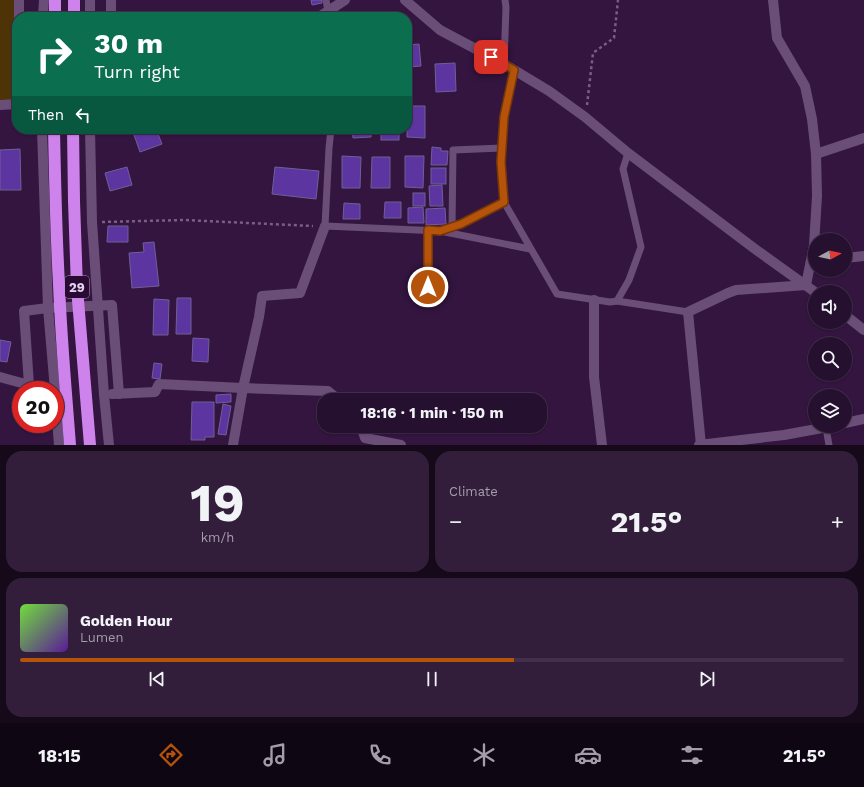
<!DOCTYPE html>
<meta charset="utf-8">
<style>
:root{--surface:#26102f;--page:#321e3b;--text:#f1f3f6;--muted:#a49daa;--line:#42304b;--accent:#b45309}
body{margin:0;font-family:"Work Sans",sans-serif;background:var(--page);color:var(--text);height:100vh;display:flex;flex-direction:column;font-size:15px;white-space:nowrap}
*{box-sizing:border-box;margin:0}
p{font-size:13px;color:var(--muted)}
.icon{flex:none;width:22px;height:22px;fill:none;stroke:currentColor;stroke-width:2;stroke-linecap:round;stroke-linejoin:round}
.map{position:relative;height:445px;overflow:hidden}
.drawer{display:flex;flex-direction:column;gap:6px;padding:6px;background:#15091a;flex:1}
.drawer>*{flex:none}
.top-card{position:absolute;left:12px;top:12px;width:400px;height:122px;border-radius:16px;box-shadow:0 1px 3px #0004,0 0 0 1px var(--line);background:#0b6e4f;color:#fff;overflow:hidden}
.needle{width:26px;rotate:82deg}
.fabs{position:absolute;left:808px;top:233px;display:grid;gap:8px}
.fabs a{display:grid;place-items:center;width:44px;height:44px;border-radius:50%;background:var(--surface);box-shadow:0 1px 3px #0004,0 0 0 1px var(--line);font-size:20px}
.speed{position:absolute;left:12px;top:381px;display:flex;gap:8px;font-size:20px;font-weight:700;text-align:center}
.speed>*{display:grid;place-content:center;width:52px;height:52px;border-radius:50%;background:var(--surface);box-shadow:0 1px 3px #0004,0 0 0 1px var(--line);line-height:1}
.speed .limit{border:6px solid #d22;background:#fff;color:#111}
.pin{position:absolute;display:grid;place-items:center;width:34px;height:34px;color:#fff;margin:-17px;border-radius:8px;box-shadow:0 2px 6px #0006}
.me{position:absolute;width:44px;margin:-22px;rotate:0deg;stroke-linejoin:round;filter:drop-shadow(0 0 3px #0008)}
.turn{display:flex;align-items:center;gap:14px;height:84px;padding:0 16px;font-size:18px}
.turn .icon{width:52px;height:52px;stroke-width:2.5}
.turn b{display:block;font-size:28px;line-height:34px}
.then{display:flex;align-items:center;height:38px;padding:0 16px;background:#0003;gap:8px;font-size:15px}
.big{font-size:30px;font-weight:700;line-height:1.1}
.drawer .card{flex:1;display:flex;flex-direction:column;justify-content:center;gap:6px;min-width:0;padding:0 14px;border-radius:16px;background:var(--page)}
.drawer .dial{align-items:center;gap:0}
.dial b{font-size:52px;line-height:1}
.song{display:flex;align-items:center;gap:12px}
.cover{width:48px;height:48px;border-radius:6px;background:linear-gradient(135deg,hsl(100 70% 55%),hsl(270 70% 35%))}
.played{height:4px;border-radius:2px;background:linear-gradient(90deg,var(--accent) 60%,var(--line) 60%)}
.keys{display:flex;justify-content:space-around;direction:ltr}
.heat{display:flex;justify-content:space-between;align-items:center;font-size:22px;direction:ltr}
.drawer .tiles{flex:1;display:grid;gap:6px;grid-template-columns:1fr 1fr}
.card:last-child{grid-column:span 2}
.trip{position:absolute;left:317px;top:393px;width:230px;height:40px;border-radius:16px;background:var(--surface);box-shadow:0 1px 3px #0004,0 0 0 1px var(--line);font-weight:700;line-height:40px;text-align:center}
.tabs{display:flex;height:64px;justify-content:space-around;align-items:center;background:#0f0613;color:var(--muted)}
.tabs .icon{width:28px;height:28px}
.tabs .selected{color:var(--accent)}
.tabs b{font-size:18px;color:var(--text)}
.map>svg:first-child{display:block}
.green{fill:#4d3306}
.building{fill:#5c35a0;stroke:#6e6094}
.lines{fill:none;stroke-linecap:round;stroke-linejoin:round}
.path{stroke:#795f83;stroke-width:2.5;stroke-dasharray:3 3;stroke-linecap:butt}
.service{stroke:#6b4e77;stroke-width:7}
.minor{stroke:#6b4e77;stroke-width:10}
.tertiary{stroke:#6b4e77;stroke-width:10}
.motorway{stroke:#cd83eb;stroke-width:12}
.motorway-bridge{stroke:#cd83eb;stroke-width:12}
.route-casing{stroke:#753606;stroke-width:10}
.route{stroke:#b45309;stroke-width:7}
.labels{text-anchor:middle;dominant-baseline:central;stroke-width:4;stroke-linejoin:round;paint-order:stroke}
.shield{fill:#290a34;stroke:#ad97b6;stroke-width:1}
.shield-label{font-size:13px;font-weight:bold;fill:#e6d4ee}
</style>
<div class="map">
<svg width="864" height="445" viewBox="0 0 864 445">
<rect width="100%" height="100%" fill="#33153f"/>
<path class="green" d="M0 0H19L17 17V104L0 105Z"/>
<g class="building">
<path d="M311 0H322V3L312 5Z"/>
<path d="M419 44 421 66 407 67V45Z"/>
<path d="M455 63 456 91 436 92 435 64Z"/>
<path d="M407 106H425V138L407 137Z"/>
<path d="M132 129H156L162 144 140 152Z"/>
<path d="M352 129H371V137L353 138Z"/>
<rect x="381" y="129" width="18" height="11"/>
<path d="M432 147 441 148V151H448L447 165H431Z"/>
<path d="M20 149 21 190H0V150Z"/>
<path d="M342 156 361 157 360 188H342Z"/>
<path d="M405 156H424L423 188 405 187Z"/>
<path d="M372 157H390V188H371Z"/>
<path d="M127 167 132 185 110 191 105 173Z"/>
<path d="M275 167 319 171 316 199 272 194Z"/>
<rect x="431" y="168" width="15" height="16"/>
<path d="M442 185 443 206H430L429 186Z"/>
<rect x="413" y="193" width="12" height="13"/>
<path d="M385 202H401V218H384Z"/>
<path d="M344 203 360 204V219H343Z"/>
<path d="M423 207 424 223H408V208Z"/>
<path d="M445 208 446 224 426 225V209Z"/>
<path d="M108 226H128V242H107Z"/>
<path d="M154 242 159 286 132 288 129 253 144 252 143 243Z"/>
<path d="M177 298H191V334H176Z"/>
<path d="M154 299 169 300 168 335H153Z"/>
<path d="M193 338 209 339 208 362 192 361Z"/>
<path d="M0 340 11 342 7 362 0 361Z"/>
<path d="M154 363 162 364 160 379 152 378Z"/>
<path d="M231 394V402L216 403V395Z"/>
<path d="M192 402H214V437H205V440H191Z"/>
<path d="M223 404 231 406 226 435 218 434Z"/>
</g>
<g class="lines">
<g class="path">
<path d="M587 105 593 53 614 38 618 0"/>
<path d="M102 222 184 220 313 226"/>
</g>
<g class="service">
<path d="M326 0 329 17"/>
<path d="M504 64 506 7 505 0"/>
<path d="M331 129 329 148 325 226 440 231 530 249"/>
<path d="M504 202 557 294 610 302 617 301 629 280 641 247 623 169 628 153"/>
<path d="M452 227 453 150 502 148"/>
<path d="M442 230 461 224 504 202 501 162 504 117 515 70"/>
<path d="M428 287V230"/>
<path d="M617 301 688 312"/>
<path d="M826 428 829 445"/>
</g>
<g class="minor">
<path d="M405 0 440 30 504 64 549 91 585 117 628 153 755 249 815 292"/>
<path d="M19 17V0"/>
<path d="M43 17 44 0"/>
<path d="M90 17V0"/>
<path d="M111 17V0"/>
<path d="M319 17 345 0"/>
<path d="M42 129 48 308 55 390"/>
<path d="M90 129 92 222 104 395 109 445"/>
<path d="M816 154 864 138"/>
<path d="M845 258 864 256"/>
<path d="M594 300V377L602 445"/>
<path d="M845 315 864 330"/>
<path d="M0 377 29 385 24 311 48 308 112 305 119 394"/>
<path d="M55 392 59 445"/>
<path d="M112 394 155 392 159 384 243 388 328 391 339 400"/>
<path d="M845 423 864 419"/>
<path d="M361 426 365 438 401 445"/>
<path d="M233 445 243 388 259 317 262 296 300 293 325 226"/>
<path d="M699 445 784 435 833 426"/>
<path d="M701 445 688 312 728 293 736 290 806 285 814 245 817 196 816 154 812 119 805 86 777 38 773 0"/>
</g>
<path class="tertiary" d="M0 105 17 104"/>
<g class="motorway">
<path d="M55 17V0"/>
<path d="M74 17V0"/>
</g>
<g class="motorway-bridge">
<path d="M54 129C55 181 56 232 59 284 61 338 66 391 70 445"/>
<path d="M73 129 74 201 77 288 90 445"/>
</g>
</g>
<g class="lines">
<g class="route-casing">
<path id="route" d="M428 287V230L440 231 461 224 504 202 501 162 504 117 514 70 491 57"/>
</g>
<use href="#route" class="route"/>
</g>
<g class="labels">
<rect class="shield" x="65" y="276" width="24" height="22" rx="3"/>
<g class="shield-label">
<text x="77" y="287">29</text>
</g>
</g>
</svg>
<div class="fabs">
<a><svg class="needle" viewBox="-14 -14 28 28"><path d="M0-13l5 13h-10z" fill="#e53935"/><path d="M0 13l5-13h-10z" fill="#a49daa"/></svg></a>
<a><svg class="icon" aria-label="sound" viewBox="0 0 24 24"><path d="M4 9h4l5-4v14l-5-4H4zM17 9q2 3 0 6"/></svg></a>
<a><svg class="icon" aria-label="search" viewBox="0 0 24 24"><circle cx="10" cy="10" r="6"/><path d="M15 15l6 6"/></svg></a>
<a><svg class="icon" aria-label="layers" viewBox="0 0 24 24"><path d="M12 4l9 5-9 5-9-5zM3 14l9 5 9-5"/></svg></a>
</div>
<div class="speed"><div class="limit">20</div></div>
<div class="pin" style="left:491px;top:57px;background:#d93025"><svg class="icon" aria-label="arrive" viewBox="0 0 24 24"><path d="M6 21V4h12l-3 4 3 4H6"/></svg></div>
<svg class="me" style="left:428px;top:287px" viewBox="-20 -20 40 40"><circle r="17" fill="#b45309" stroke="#fff" stroke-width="3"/><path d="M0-11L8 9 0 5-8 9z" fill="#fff"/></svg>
<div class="trip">18:16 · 1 min · 150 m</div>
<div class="top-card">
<div class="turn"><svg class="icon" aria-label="right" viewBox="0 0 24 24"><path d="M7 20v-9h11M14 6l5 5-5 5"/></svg><div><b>30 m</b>Turn right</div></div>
<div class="then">Then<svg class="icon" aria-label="left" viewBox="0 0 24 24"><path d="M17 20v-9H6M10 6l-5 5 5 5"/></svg></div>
</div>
</div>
<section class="drawer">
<div class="tiles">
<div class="card dial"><b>19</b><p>km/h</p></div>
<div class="card"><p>Climate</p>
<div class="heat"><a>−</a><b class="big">21.5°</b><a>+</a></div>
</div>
<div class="card">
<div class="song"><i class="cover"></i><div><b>Golden Hour</b><p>Lumen</p></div></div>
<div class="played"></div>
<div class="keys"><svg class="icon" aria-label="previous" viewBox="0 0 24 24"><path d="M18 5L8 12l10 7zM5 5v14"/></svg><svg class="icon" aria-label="pause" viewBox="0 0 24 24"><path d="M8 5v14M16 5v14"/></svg><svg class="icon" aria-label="next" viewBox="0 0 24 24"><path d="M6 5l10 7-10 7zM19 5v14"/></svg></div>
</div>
</div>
</section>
<nav class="tabs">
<b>18:15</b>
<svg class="icon selected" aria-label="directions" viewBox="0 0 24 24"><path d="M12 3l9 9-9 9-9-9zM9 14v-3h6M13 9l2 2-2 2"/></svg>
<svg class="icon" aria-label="music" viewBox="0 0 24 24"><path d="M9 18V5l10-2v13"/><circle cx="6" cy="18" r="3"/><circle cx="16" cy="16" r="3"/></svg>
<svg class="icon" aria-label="phone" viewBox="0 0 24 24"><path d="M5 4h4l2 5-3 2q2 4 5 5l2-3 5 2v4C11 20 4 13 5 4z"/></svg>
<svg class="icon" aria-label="climate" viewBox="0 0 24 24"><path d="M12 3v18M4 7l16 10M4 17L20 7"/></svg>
<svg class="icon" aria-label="car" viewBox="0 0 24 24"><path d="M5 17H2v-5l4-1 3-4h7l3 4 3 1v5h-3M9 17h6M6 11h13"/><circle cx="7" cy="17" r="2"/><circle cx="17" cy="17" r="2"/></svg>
<svg class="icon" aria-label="filters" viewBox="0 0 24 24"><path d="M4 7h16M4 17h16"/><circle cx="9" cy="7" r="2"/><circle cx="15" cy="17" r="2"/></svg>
<b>21.5°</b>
</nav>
